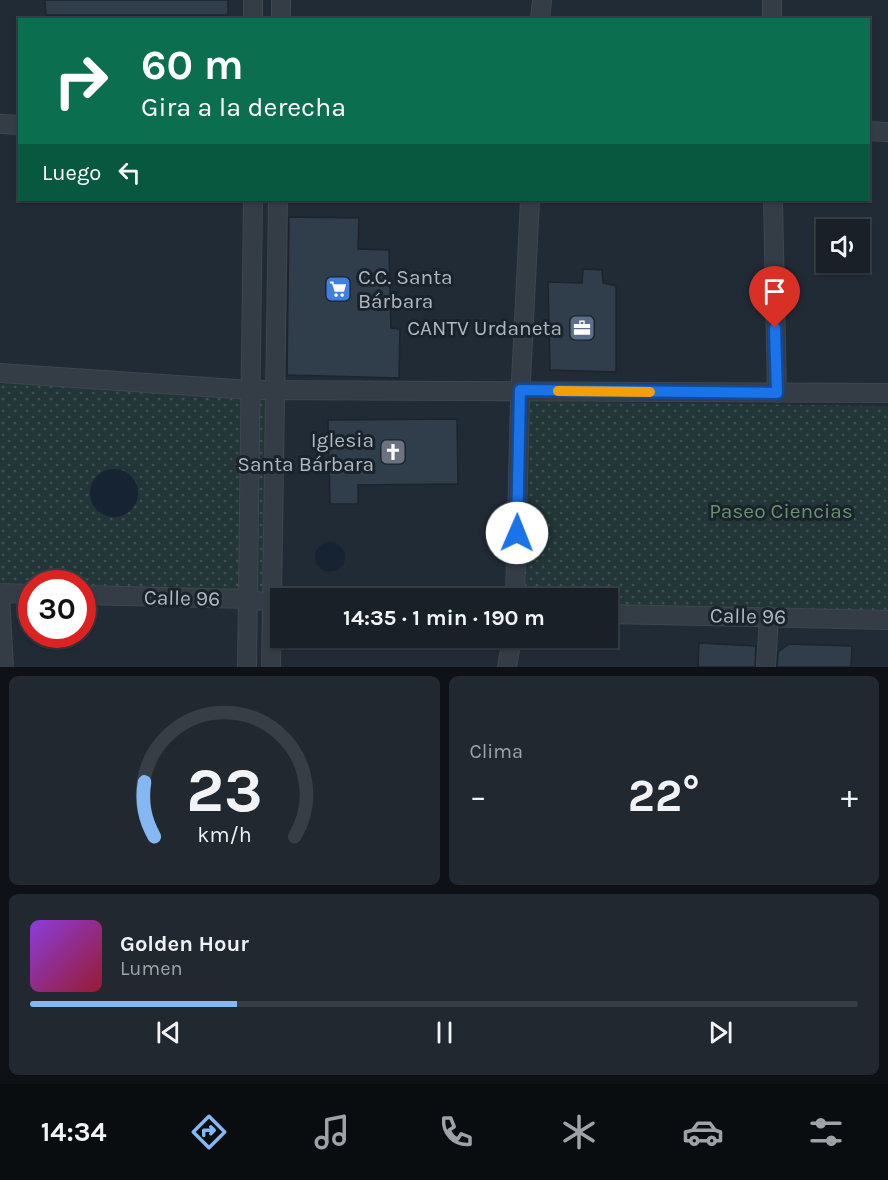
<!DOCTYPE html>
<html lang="es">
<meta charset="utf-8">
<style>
:root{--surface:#192028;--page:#222830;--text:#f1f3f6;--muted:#9fa3a8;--line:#373e45;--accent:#85b7f2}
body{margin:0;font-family:Karla,sans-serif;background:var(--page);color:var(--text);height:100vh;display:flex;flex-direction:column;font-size:22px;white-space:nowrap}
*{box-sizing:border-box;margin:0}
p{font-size:20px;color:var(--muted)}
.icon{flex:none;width:33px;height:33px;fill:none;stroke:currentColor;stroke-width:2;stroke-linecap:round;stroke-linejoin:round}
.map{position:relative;height:667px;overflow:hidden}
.panel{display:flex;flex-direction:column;gap:9px;padding:9px;background:#0e1216;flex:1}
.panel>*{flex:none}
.guide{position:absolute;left:18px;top:18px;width:852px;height:183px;border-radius:0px;box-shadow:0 2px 4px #0004,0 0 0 2px var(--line);background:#0b6e4f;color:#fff;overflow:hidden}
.tools{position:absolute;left:816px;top:219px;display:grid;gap:12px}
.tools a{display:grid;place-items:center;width:54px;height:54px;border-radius:0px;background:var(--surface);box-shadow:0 2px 4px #0004,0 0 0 2px var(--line);font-size:30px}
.speed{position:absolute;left:18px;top:570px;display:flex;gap:12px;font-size:30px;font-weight:700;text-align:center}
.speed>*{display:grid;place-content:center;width:78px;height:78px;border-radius:50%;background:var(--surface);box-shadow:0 2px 4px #0004,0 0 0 2px var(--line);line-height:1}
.speed .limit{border:9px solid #d22;background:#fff;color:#111}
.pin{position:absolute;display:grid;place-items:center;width:51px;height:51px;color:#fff;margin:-62px -26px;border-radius:50% 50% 50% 0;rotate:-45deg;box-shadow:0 0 6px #0007}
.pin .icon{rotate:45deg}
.me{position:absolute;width:66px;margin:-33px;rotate:1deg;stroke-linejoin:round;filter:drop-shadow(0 0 4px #0008)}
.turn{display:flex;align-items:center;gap:21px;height:126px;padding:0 24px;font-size:27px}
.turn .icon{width:78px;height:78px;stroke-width:2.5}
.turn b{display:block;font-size:42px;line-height:51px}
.then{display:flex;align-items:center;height:57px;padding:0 24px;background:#0003;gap:12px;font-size:22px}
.big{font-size:45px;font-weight:700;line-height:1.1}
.panel .card{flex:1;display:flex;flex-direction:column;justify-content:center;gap:9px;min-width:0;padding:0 21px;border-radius:9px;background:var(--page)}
.panel .dial{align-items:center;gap:0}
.dial svg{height:156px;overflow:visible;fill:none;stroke:var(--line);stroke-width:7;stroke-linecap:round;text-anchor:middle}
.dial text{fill:var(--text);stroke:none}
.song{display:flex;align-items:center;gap:18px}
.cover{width:72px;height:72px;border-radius:9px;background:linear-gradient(135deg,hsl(270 70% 55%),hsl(350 70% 35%))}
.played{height:6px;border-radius:3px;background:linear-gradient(90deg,var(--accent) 25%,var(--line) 25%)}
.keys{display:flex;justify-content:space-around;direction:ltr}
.heat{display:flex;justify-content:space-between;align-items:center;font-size:33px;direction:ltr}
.panel .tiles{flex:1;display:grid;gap:9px;grid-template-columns:1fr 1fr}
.card:last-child{grid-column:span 2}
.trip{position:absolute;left:270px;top:588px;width:348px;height:60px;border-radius:0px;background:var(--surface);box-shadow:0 2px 4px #0004,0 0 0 2px var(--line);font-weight:700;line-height:60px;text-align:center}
.dock{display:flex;height:96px;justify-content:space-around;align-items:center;background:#0a0d10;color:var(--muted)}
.dock .icon{width:42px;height:42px}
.dock .current{color:var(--accent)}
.dock b{font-size:27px;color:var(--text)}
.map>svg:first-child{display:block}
.park{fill:url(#park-dots)}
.water{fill:#152332}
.building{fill:#303d4a;stroke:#1c242d;stroke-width:1.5}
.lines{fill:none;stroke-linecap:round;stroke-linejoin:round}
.minor-casing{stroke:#3e4650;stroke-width:20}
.minor{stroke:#343d46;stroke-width:18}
.route-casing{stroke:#114b97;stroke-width:15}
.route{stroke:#1a73e8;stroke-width:10}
.slow{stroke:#f59e0b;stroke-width:10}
.labels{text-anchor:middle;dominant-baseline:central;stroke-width:6;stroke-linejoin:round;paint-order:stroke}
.poi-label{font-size:21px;fill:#aeb8c3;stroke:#1a222b;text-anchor:end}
.park-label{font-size:21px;fill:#67926e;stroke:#1a222b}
.street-label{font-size:21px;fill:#aeb8c3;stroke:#1a222b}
</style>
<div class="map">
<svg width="888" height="667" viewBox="0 0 888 667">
<defs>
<pattern id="park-dots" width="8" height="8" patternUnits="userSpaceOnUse" patternTransform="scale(1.5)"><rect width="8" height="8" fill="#233637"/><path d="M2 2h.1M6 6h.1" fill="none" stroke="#405152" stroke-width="1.8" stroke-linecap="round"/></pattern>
</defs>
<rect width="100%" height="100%" fill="#212b36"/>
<g class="park">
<path d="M0 384 266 390 262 599 83 594 82 584H32L31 592 0 591Z"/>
<path d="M520 401 888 406V619L608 615V598H516Z"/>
</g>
<g class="water">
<circle cx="114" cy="493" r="24"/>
<circle cx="330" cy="557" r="15"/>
</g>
<g class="building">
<path d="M45 0H228V15H46Z"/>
<path d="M289 217 359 218 358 249 389 250 391 328 400 329 399 378 287 375Z"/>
<path d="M583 269 602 270 603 283 616 286V372L550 370 548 282 582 283Z"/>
<path d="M457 419 458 484 358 485V504H330L328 420Z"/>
<path d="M699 643 756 646 755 667H698Z"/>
<path d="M789 644 852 646 851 667H777L778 652Z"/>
</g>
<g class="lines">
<g class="minor-casing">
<g id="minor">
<path d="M253 0V20"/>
<path d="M281 20V0"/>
<path d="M540 20 542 0"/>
<path d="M772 20V0"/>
<path d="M0 124 20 125"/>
<path d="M868 131 888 132"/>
<path d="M773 200 777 393"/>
<path d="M0 373 251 390 888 393"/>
<path d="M0 593 32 594"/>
<path d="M82 595 248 599 258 601"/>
<path d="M0 596 4 667"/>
<path d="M515 598 520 401 530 200"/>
<path d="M608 614 888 620"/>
<path d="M247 667 253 200"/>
<path d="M271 667 278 200"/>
<path d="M507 667 512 638"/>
<path d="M766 667 769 616"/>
</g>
</g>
<use href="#minor" class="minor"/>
</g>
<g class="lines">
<g class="route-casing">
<path id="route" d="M517 533 520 390 777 393 775 328"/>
</g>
<use href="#route" class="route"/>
<path class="slow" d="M558 391 650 392"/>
</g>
<defs>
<g id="supermarket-square" transform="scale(1.35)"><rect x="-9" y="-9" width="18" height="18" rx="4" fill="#3f7fe0" stroke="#1a222b"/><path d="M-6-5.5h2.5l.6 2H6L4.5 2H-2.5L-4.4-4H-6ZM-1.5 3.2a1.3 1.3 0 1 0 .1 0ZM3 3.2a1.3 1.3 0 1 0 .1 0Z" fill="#fff"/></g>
<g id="office-square" transform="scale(1.35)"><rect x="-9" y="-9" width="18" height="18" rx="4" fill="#5c6f8a" stroke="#1a222b"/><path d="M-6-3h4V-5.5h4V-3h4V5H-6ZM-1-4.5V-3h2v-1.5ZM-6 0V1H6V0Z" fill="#fff"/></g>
<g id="church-square" transform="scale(1.35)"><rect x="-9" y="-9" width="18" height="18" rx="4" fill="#6b7280" stroke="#1a222b"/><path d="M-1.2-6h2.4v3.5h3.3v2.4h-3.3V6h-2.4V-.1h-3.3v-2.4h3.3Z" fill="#fff"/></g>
</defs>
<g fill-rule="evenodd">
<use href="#supermarket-square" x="338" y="289"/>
<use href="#office-square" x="582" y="328"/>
<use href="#church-square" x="393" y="452"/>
</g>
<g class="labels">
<g class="poi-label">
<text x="358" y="277" text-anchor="start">C.C. Santa<tspan x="358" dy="24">Bárbara</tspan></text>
<text x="562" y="328">CANTV Urdaneta</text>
<text x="374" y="440">Iglesia<tspan x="374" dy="24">Santa Bárbara</tspan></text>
</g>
<g class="park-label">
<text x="781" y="511">Paseo Ciencias</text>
</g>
<g class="street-label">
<text transform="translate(182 598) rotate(1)">Calle 96</text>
<text transform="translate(748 616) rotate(1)">Calle 96</text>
</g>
</g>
</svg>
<div class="tools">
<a><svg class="icon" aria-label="sound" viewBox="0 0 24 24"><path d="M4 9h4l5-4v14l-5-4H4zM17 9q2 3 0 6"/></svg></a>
</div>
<div class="speed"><div class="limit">30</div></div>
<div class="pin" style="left:775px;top:328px;background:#d93025"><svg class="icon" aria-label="arrive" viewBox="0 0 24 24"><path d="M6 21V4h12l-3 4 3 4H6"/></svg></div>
<svg class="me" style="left:517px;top:533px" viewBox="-20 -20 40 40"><circle r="19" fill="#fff"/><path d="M0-13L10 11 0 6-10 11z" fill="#1a73e8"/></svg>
<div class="trip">14:35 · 1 min · 190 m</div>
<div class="guide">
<div class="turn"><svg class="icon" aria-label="right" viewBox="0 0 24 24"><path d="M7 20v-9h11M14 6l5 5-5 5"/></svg><div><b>60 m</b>Gira a la derecha</div></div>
<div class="then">Luego<svg class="icon" aria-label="left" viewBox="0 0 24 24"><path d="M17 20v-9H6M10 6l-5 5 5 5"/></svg></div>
</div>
</div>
<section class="panel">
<div class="tiles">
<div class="card dial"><svg viewBox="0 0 100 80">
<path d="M14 69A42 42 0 1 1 86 69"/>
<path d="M14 69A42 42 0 0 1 9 41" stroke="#85b7f2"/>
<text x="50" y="56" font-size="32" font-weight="700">23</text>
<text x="50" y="72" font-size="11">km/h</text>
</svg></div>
<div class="card"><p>Clima</p>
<div class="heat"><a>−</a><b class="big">22°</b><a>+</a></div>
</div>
<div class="card">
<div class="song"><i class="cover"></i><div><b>Golden Hour</b><p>Lumen</p></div></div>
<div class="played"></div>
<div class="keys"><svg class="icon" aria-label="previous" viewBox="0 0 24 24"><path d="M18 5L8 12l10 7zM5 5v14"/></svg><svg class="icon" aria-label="pause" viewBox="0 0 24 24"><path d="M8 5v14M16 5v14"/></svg><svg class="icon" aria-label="next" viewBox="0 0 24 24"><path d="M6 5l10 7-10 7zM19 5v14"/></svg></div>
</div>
</div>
</section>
<nav class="dock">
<b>14:34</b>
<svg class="icon current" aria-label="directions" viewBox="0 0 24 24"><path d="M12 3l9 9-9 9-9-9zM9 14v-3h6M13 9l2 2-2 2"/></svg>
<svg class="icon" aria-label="music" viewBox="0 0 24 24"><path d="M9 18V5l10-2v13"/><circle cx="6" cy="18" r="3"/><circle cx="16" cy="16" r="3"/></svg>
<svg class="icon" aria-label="phone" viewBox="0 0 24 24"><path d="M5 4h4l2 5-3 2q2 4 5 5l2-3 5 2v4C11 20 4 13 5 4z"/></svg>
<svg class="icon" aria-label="climate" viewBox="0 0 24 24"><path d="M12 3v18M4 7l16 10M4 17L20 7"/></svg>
<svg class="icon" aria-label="car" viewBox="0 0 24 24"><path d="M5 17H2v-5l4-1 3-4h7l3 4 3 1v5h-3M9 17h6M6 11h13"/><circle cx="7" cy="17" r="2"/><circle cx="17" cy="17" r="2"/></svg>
<svg class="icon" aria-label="filters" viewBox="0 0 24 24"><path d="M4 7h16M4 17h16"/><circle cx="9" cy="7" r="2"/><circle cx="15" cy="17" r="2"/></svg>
</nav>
